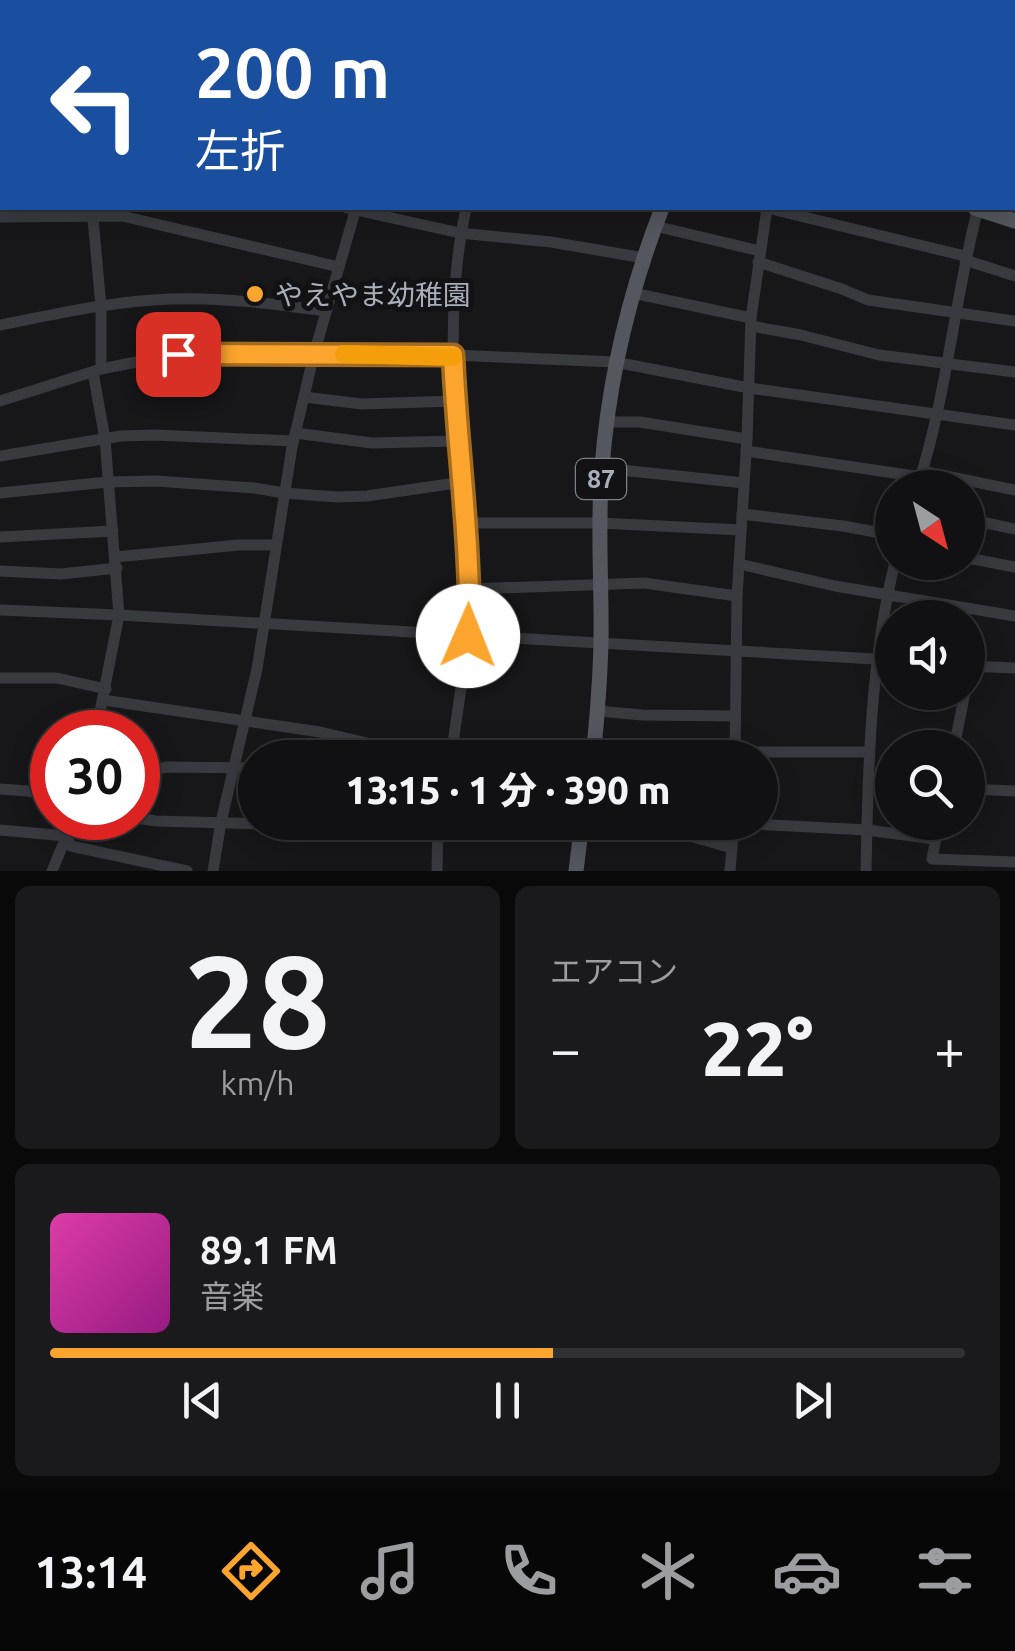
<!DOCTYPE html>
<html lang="ja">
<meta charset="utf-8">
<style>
:root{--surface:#111113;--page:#1a1a1c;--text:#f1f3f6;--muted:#9c9da0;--line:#303133;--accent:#fba42e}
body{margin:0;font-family:Ubuntu,"Noto Sans JP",sans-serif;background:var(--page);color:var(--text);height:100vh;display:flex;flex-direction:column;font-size:38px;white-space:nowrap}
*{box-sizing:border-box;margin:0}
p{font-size:32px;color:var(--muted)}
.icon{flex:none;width:55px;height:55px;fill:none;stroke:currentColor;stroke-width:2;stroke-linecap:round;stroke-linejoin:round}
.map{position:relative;height:871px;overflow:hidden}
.sheet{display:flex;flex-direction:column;gap:15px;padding:15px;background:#09090a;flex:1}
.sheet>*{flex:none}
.top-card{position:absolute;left:0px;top:0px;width:1015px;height:210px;box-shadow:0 5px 25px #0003,0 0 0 2px var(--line);background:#1a4fa0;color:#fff;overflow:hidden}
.needle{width:65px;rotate:144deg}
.controls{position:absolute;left:875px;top:470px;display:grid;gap:20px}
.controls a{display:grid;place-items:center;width:110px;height:110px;border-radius:50%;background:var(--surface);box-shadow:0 5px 25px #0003,0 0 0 2px var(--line);font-size:50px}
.speed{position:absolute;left:30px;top:710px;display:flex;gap:20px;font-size:50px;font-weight:700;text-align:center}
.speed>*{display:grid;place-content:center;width:130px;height:130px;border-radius:50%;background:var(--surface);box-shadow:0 5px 25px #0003,0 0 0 2px var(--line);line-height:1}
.speed .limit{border:15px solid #d22;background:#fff;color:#111}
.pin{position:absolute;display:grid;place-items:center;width:85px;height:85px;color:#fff;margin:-42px;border-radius:20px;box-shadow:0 5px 15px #0006}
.me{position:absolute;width:110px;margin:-55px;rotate:1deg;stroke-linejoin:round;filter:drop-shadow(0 0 8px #0008)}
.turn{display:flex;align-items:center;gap:35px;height:210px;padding:0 30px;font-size:45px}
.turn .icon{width:130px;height:130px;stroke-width:2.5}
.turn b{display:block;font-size:70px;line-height:85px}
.big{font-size:75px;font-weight:800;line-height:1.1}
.sheet .tile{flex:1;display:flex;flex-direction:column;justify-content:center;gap:15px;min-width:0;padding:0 35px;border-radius:15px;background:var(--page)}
.sheet .dial{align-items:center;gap:0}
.dial b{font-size:130px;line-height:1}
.song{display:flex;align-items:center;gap:30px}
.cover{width:120px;height:120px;border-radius:15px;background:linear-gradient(135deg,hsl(320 70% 55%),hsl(310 70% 35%))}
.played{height:10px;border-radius:5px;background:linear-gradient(90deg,var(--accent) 55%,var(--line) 55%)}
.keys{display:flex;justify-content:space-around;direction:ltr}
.heat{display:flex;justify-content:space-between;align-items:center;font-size:55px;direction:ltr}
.sheet .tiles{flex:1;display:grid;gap:15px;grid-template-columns:1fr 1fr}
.tile:last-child{grid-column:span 2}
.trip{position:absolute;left:238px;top:740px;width:540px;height:100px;border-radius:50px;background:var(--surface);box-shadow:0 5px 25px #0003,0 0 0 2px var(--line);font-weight:800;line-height:100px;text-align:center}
.dock{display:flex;height:160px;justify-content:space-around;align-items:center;background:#070708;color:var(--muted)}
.dock .icon{width:70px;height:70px}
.dock .on{color:var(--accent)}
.dock b{font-size:45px;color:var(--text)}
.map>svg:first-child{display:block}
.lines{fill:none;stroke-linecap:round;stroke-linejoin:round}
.minor{stroke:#383a3f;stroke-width:11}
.major{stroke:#54575e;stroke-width:15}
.highway{stroke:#646870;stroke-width:18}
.route-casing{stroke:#a36b1e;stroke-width:25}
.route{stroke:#fba42e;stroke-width:18}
.slow{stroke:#f59e0b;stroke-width:18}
.poi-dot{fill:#fba42e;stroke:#121214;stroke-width:4}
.labels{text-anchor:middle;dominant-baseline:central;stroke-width:10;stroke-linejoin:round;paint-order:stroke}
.shield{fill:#121214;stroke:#7c8088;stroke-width:2.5}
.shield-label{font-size:25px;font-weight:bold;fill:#a9afba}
.poi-label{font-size:28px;fill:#a9afba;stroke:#121214;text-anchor:start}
</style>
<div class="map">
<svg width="1015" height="871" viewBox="0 0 1015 871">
<rect width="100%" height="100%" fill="#171719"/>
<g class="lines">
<g class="minor">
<path d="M73 0V2"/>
<path d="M716 0 723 2"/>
<path d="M813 0 820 2"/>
<path d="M1007 0 1015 3"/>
<path d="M409 2 410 0"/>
<path d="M510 2 511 0"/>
<path d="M909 2 910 0"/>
<path d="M1012 39 1015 31"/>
<path d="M0 46H2"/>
<path d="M1012 51H1015"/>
<path d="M0 71H2"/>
<path d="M1012 106 1015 107"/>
<path d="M0 159H2"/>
<path d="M1012 167 1015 168"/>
<path d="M92 208 101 306V369"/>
<path d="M347 208 460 233 551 242 644 258"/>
<path d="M767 208 965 256"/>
<path d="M0 217 122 216 339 267"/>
<path d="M655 226 760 251"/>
<path d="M965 260 1015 276"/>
<path d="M758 262 842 289 868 300 1015 321"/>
<path d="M633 293 751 318"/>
<path d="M0 325C56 314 113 301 170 299 222 297 275 304 326 311"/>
<path d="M751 326 801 335 879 355 1015 372"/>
<path d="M93 372 105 439 119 615 96 732"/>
<path d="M304 397 362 404 455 401"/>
<path d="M0 401 101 369 177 354 453 355 615 362 749 388 1015 425"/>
<path d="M607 422H640L747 439"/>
<path d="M295 433 372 443 457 441"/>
<path d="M746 451 921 477"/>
<path d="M0 456 121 436 155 435 293 441"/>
<path d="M602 468 744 483"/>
<path d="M922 471 1015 490"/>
<path d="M917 488C947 397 954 300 978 208"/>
<path d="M0 493 107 482 156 481 254 488 284 493 337 497 367 496 463 482"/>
<path d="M742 514 843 526 892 535"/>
<path d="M968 519 1015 529"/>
<path d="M466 523H600L741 530"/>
<path d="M0 537 113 531"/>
<path d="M115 557 239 545H276"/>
<path d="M968 558 1015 567"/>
<path d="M739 564 835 586 1015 616"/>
<path d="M0 571 61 574 117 568"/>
<path d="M469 589 644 583 737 596"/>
<path d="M0 610 119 615 892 660"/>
<path d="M968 666 1015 668"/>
<path d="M0 678H57L106 689"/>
<path d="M103 700 320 732 431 758"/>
<path d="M598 711 642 715 735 716"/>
<path d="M954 748 965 692"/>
<path d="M736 752H869"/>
<path d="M451 758C455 727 460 697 464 666 466 649 471 630 470 613 466 478 437 342 466 208"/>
<path d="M735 758 737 596 747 439 751 318 767 208"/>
<path d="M138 773 167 767 255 768"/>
<path d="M0 789 28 791 52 795"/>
<path d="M968 789 1015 791"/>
<path d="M136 818 156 821 342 826 431 822"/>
<path d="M641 822 732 848"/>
<path d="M939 822 932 859 1015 862"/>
<path d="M734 823 867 830 935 839"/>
<path d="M0 830 66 836 71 846 187 871"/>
<path d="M52 871 74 818"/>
<path d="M213 871 221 822 257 669 292 447 314 354 356 208"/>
<path d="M437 871 438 822"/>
<path d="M730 871 734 822"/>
<path d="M866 871C868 767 870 664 895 562"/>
</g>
<g class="major">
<path d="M975 208 1015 221"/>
<path d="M593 758C597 719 600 681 601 643 602 584 597 526 602 467 609 376 629 293 662 208"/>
<path d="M576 871 582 822"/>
</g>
<g class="highway">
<path d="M246 0 265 2"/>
<path d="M751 2 752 0"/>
</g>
</g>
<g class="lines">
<g class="route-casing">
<path id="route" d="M178 354 453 355C456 426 465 495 468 566 469 589 471 613 468 636"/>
</g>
<use href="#route" class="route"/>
<path class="slow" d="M344 354 453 357"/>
</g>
<circle class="poi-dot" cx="255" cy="294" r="10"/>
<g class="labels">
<rect class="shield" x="576" y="459" width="50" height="40" rx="8"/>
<g class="shield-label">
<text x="601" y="479">87</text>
</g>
<g class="poi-label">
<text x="275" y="294">やえやま幼稚園</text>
</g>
</g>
</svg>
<div class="controls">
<a><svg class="needle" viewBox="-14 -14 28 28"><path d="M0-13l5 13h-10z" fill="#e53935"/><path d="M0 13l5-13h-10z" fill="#9c9da0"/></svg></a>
<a><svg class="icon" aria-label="sound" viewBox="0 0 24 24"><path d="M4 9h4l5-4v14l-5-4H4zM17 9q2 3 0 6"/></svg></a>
<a><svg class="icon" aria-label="search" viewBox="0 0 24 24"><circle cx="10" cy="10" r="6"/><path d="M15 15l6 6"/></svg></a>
</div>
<div class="speed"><div class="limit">30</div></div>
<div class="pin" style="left:178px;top:354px;background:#d93025"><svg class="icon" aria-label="arrive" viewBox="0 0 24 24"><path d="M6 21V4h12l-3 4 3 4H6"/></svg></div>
<svg class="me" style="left:468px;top:636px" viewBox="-20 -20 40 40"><circle r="19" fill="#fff"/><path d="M0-13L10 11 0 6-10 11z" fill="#fba42e"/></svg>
<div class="trip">13:15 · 1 分 · 390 m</div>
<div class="top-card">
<div class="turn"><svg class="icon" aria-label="left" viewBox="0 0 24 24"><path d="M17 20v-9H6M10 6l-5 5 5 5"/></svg><div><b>200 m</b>左折</div></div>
</div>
</div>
<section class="sheet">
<div class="tiles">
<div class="tile dial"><b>28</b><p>km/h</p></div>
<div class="tile"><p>エアコン</p>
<div class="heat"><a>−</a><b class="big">22°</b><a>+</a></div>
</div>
<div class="tile">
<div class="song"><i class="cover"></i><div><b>89.1 FM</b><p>音楽</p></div></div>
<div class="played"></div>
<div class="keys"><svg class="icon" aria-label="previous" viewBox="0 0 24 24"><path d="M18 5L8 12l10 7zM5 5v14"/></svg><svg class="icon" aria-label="pause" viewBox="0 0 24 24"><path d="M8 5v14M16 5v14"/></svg><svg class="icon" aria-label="next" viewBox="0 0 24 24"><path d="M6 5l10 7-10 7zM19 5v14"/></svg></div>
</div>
</div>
</section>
<nav class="dock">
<b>13:14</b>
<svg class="icon on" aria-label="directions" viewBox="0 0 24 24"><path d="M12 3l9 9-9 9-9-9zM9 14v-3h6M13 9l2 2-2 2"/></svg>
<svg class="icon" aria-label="music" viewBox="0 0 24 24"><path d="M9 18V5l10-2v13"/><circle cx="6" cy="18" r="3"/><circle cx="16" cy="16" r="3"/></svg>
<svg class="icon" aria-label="phone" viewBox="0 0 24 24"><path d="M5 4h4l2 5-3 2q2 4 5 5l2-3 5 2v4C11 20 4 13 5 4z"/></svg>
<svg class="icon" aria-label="climate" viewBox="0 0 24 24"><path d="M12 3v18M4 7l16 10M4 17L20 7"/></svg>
<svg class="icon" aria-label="car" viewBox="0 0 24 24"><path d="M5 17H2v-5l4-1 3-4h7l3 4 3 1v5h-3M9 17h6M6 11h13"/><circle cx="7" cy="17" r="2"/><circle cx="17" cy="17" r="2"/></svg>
<svg class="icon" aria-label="filters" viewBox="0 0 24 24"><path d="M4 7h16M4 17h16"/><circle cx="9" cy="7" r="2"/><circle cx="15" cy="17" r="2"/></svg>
</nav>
